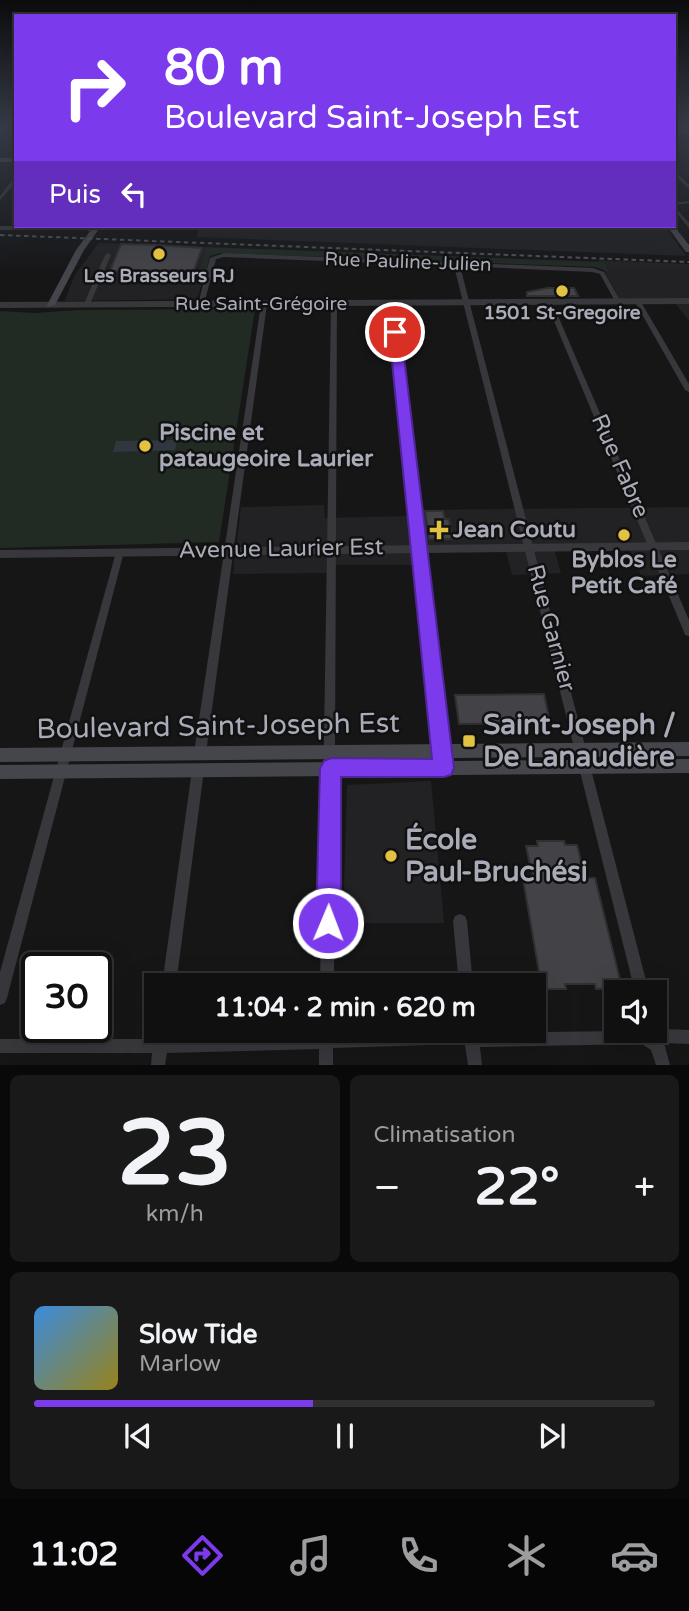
<!DOCTYPE html>
<html lang="fr">
<meta charset="utf-8">
<style>
:root{--surface:#101011;--page:#19191a;--text:#f1f3f6;--muted:#9c9d9f;--line:#303031;--accent:#7c3aed}
body{margin:0;font-family:"Varela Round",sans-serif;background:var(--page);color:var(--text);height:100vh;display:flex;flex-direction:column;font-size:26px;white-space:nowrap}
*{box-sizing:border-box;margin:0}
p{font-size:23px;color:var(--muted)}
.icon{flex:none;width:38px;height:38px;fill:none;stroke:currentColor;stroke-width:2;stroke-linecap:round;stroke-linejoin:round}
.map{position:relative;height:1065px;overflow:hidden}
.sheet{display:flex;flex-direction:column;gap:10px;padding:10px;background:#090909;flex:1}
.sheet>*{flex:none}
.hud{position:absolute;left:14px;top:14px;width:662px;height:214px;border-radius:0px;box-shadow:0 7px 28px #0002,0 0 0 2px var(--line);background:#7c3aed;color:#fff;overflow:hidden}
.buttons{position:absolute;left:604px;top:980px;display:grid;gap:14px}
.buttons a{display:grid;place-items:center;width:63px;height:63px;border-radius:0px;background:var(--surface);box-shadow:0 7px 28px #0002,0 0 0 2px var(--line);font-size:35px}
.speed{position:absolute;left:21px;top:952px;display:flex;gap:14px;font-size:35px;font-weight:700;text-align:center}
.speed>*{display:grid;place-content:center;width:91px;height:91px;border-radius:50%;background:var(--surface);box-shadow:0 7px 28px #0002,0 0 0 2px var(--line);line-height:1}
.speed .limit{border:4px solid #111;border-radius:10px;background:#fff;color:#111}
.pin{position:absolute;display:grid;place-items:center;width:60px;height:60px;color:#fff;margin:-30px;border:4px solid #fff;border-radius:50%;box-shadow:0 2px 7px #0007}
.me{position:absolute;width:77px;margin:-38px;rotate:1deg;stroke-linejoin:round;filter:drop-shadow(0 0 5px #0008)}
.turn{display:flex;align-items:center;gap:24px;height:147px;padding:0 35px;font-size:32px}
.turn .icon{width:91px;height:91px;stroke-width:2.5}
.turn b{display:block;font-size:49px;line-height:60px}
.then{display:flex;align-items:center;height:66px;padding:0 35px;background:#0003;gap:14px;font-size:26px}
.big{font-size:52px;font-weight:700;line-height:1.1}
.sheet .card{flex:1;display:flex;flex-direction:column;justify-content:center;gap:10px;min-width:0;padding:0 24px;border-radius:10px;background:var(--page)}
.sheet .dial{align-items:center;gap:0}
.dial b{font-size:91px;line-height:1}
.song{display:flex;align-items:center;gap:21px}
.cover{width:84px;height:84px;border-radius:10px;background:linear-gradient(135deg,hsl(210 70% 55%),hsl(50 70% 35%))}
.played{height:7px;border-radius:4px;background:linear-gradient(90deg,var(--accent) 45%,var(--line) 45%)}
.keys{display:flex;justify-content:space-around;direction:ltr}
.heat{display:flex;justify-content:space-between;align-items:center;font-size:38px;direction:ltr}
.sheet .tiles{flex:1;display:grid;gap:10px;grid-template-columns:1fr 1fr}
.card:last-child{grid-column:span 2}
.trip{position:absolute;left:144px;top:973px;width:402px;height:70px;border-radius:0px;background:var(--surface);box-shadow:0 7px 28px #0002,0 0 0 2px var(--line);font-weight:700;line-height:70px;text-align:center}
.tabs{display:flex;height:112px;justify-content:space-around;align-items:center;background:#060607;color:var(--muted)}
.tabs .icon{width:49px;height:49px}
.tabs .selected{color:var(--accent)}
.tabs b{font-size:32px;color:var(--text)}
.map>svg:first-child{display:block}
.built{fill:#222224}
.green{fill:#222a24}
.water{fill:#30373f}
.building{fill:#434347;stroke:#303033;stroke-width:2}
.lines{fill:none;stroke-linecap:round;stroke-linejoin:round}
.minor{fill:#37373c;fill-rule:evenodd}
.tertiary{fill:#37373c;fill-rule:evenodd}
.secondary{fill:#45464c;fill-rule:evenodd}
.rail{stroke:#505157;stroke-width:2;stroke-dasharray:4.5 3.5;stroke-linecap:butt}
.minor-bridge-far1{stroke:#37373c;stroke-width:4.5}
.minor-bridge{stroke:#37373c;stroke-width:6}
.route{fill:#7c3aed;stroke:#51269a;stroke-width:2}
.poi-dot{fill:#e4c241;stroke:#111112;stroke-width:2.5}
.labels{text-anchor:middle;dominant-baseline:central;stroke-width:5;stroke-linejoin:round;paint-order:stroke}
.far-street-label{font-size:19px;fill:#a9abb7;stroke:#111112}
.far-poi-label{font-size:19px;font-weight:bold;fill:#a9abb7;stroke:#111112}
.poi-label{font-size:23px;font-weight:bold;fill:#a9abb7;stroke:#111112;text-anchor:start}
.street-label{font-size:23px;fill:#a9abb7;stroke:#111112}
.near-poi-label{font-size:28px;font-weight:bold;fill:#a9abb7;stroke:#111112;text-anchor:start}
.near-street-label{font-size:28px;fill:#a9abb7;stroke:#111112}
</style>
<div class="map">
<svg width="689" height="1065" viewBox="0 0 689 1065">
<rect width="100%" height="100%" fill="#161617"/>
<g class="built">
<path d="M199 226H664L686 256 197 237Z"/>
<path d="M99 243 206 247 203 280 197 299 65 301 74 276Z"/>
<path d="M598 260 689 264V321L674 302H621Z"/>
<path d="M324 505 325 518 409 516 419 510 689 507V574L641 576 628 546H553L561 573 512 575 505 547 413 550 415 565H328L327 573 233 574 241 507Z"/>
<path d="M431 781 444 923H343L347 785Z"/>
</g>
<g class="green">
<path d="M206 247 604 262 609 272 595 267 220 253 210 256 204 280H197Z"/>
<path d="M255 309 219 542 0 548V311L35 313 79 310Z"/>
</g>
<path class="water" d="M177 440 175 450 113 452 116 441Z"/>
<g class="building">
<path d="M121 244 155 245 202 248 194 270 110 271Z"/>
<path d="M548 288H574L578 296H527V292Z"/>
<path d="M425 511H443L445 519H449L452 539H429Z"/>
<path d="M544 694 550 723 459 724 455 695Z"/>
<path d="M537 841H564L565 845H577L585 878H595L622 988 596 989 595 984H565L566 989H542L523 879H533L526 846H538Z"/>
</g>
<g class="lines">
<g class="minor">
<path d="M674 170 689 185V189L674 174Z"/>
<path d="M14 178H16V182L0 200V196Z"/>
<path d="M689 201V203L674 205V203Z"/>
<path d="M674 206 689 223V228L674 210Z"/>
<path d="M0 226H89L92 228 89 230H0Z"/>
<path d="M108 253 111 255 90 304 85 305 84 304 105 255Z"/>
<path d="M224 253 593 268 604 272 621 302 620 303H616L600 274 592 272 460 266 649 992H635L454 266 224 257 216 259 204 304 199 305 198 304 210 258Z"/>
<path d="M638 300 641 302 689 384V392L685 390 635 302Z"/>
<path d="M334 301 337 303 334 985H320L331 303Z"/>
<path d="M392 301 395 303 450 768 448 772 444 773 440 772 438 768 389 303Z"/>
<path d="M547 301 552 302 689 620V636L685 635 684 632 546 302Z"/>
<path d="M264 302 267 304 206 753 204 756 200 758 196 756 194 753 261 304Z"/>
<path d="M120 549 124 552 7 998 5 1003 0 1005V972L116 552Z"/>
<path d="M198 765 202 766 204 770 176 985H162L192 770 194 766Z"/>
<path d="M460 914 465 916 467 921 473 985H459L453 921 455 916Z"/>
<path d="M654 1023 664 1029 689 1030V1044L664 1043 670 1065H656L651 1050 642 1044 480 1047 482 1065H468L465 1045 459 1044 333 1048V1065H319V1049L167 1053 165 1065H151L152 1053H0V1039H155L156 1031H170L169 1038 319 1034V1031H333V1033L478 1031V1032L484 1033C541 1032 600 1031 654 1031Z"/>
</g>
<g class="tertiary">
<path d="M5 125H11L0 135V130Z"/>
<path d="M689 298V304L0 308V302Z"/>
<path d="M689 542V550L0 558V550Z"/>
</g>
<g class="secondary">
<rect x="674" y="129" width="15" height="4"/>
<rect x="0" y="158" width="16" height="4"/>
<path d="M94 226H101L84 250 55 305 48 307 47 305 76 250Z"/>
<path d="M667 226H674L689 245V252H686Z"/>
<path d="M689 742V756L0 762V748Z"/>
<path d="M689 759V773L0 779V765Z"/>
</g>
<path class="rail" d="M0 235 689 262"/>
<path class="minor-bridge-far1" d="M89 228 110 226"/>
<path class="minor-bridge" d="M89 228 99 227"/>
</g>
<linearGradient id="sky" x2="0" y2="1"><stop stop-color="#0c0c0d"/><stop offset="0.46" stop-color="#363c47"/><stop offset="1" stop-color="#363c47" stop-opacity="0"/></linearGradient>
<rect width="689" height="274" fill="url(#sky)"/>
<path class="route" d="M395 329 401 332 454 768 451 775 444 777H341V923L337 932 328 935 320 932 316 923 320 768 324 761 331 758 432 759 389 332Z"/>
<g class="poi-dot">
<circle cx="159" cy="254" r="7"/>
<circle cx="562" cy="291" r="7"/>
<circle cx="145" cy="446" r="7"/>
<path d="M435.5 519.5h7v7h7v7h-7v7h-7v-7h-7v-7h7z"/>
<circle cx="624" cy="535" r="7"/>
<rect x="462" y="734" width="14" height="14" rx="3.5"/>
<circle cx="391" cy="856" r="7"/>
</g>
<g class="labels">
<g class="far-street-label">
<text transform="translate(408 262) rotate(2)">Rue Pauline-Julien</text>
<text x="261" y="304">Rue Saint-Grégoire</text>
</g>
<g class="far-poi-label">
<text x="159" y="276">Les Brasseurs RJ</text>
<text x="562" y="313">1501 St-Gregoire</text>
</g>
<g class="poi-label">
<text x="159" y="433">Piscine et<tspan x="159" dy="26">pataugeoire Laurier</tspan></text>
<text x="453" y="530">Jean Coutu</text>
<text x="624" y="560" text-anchor="middle">Byblos Le<tspan x="624" dy="26">Petit Café</tspan></text>
</g>
<g class="street-label">
<text transform="translate(620 466) rotate(66)">Rue Fabre</text>
<text transform="translate(281 549) rotate(-1)">Avenue Laurier Est</text>
<text transform="translate(551 628) rotate(75)">Rue Garnier</text>
</g>
<g class="near-poi-label">
<text x="483" y="725">Saint-Joseph /<tspan x="483" dy="32">De Lanaudière</tspan></text>
<text x="405" y="840">École<tspan x="405" dy="32">Paul-Bruchési</tspan></text>
</g>
<g class="near-street-label">
<text transform="translate(218 726) rotate(-1)">Boulevard Saint-Joseph Est</text>
</g>
</g>
</svg>
<div class="buttons">
<a><svg class="icon" aria-label="sound" viewBox="0 0 24 24"><path d="M4 9h4l5-4v14l-5-4H4zM17 9q2 3 0 6"/></svg></a>
</div>
<div class="speed"><div class="limit">30</div></div>
<div class="pin" style="left:395px;top:332px;background:#d93025"><svg class="icon" aria-label="arrive" viewBox="0 0 24 24"><path d="M6 21V4h12l-3 4 3 4H6"/></svg></div>
<svg class="me" style="left:328px;top:923px" viewBox="-20 -20 40 40"><circle r="17" fill="#7c3aed" stroke="#fff" stroke-width="3"/><path d="M0-11L8 9 0 5-8 9z" fill="#fff"/></svg>
<div class="trip">11:04 · 2 min · 620 m</div>
<div class="hud">
<div class="turn"><svg class="icon" aria-label="right" viewBox="0 0 24 24"><path d="M7 20v-9h11M14 6l5 5-5 5"/></svg><div><b>80 m</b>Boulevard Saint-Joseph Est</div></div>
<div class="then">Puis<svg class="icon" aria-label="left" viewBox="0 0 24 24"><path d="M17 20v-9H6M10 6l-5 5 5 5"/></svg></div>
</div>
</div>
<section class="sheet">
<div class="tiles">
<div class="card dial"><b>23</b><p>km/h</p></div>
<div class="card"><p>Climatisation</p>
<div class="heat"><a>−</a><b class="big">22°</b><a>+</a></div>
</div>
<div class="card">
<div class="song"><i class="cover"></i><div><b>Slow Tide</b><p>Marlow</p></div></div>
<div class="played"></div>
<div class="keys"><svg class="icon" aria-label="previous" viewBox="0 0 24 24"><path d="M18 5L8 12l10 7zM5 5v14"/></svg><svg class="icon" aria-label="pause" viewBox="0 0 24 24"><path d="M8 5v14M16 5v14"/></svg><svg class="icon" aria-label="next" viewBox="0 0 24 24"><path d="M6 5l10 7-10 7zM19 5v14"/></svg></div>
</div>
</div>
</section>
<nav class="tabs">
<b>11:02</b>
<svg class="icon selected" aria-label="directions" viewBox="0 0 24 24"><path d="M12 3l9 9-9 9-9-9zM9 14v-3h6M13 9l2 2-2 2"/></svg>
<svg class="icon" aria-label="music" viewBox="0 0 24 24"><path d="M9 18V5l10-2v13"/><circle cx="6" cy="18" r="3"/><circle cx="16" cy="16" r="3"/></svg>
<svg class="icon" aria-label="phone" viewBox="0 0 24 24"><path d="M5 4h4l2 5-3 2q2 4 5 5l2-3 5 2v4C11 20 4 13 5 4z"/></svg>
<svg class="icon" aria-label="climate" viewBox="0 0 24 24"><path d="M12 3v18M4 7l16 10M4 17L20 7"/></svg>
<svg class="icon" aria-label="car" viewBox="0 0 24 24"><path d="M5 17H2v-5l4-1 3-4h7l3 4 3 1v5h-3M9 17h6M6 11h13"/><circle cx="7" cy="17" r="2"/><circle cx="17" cy="17" r="2"/></svg>
</nav>
